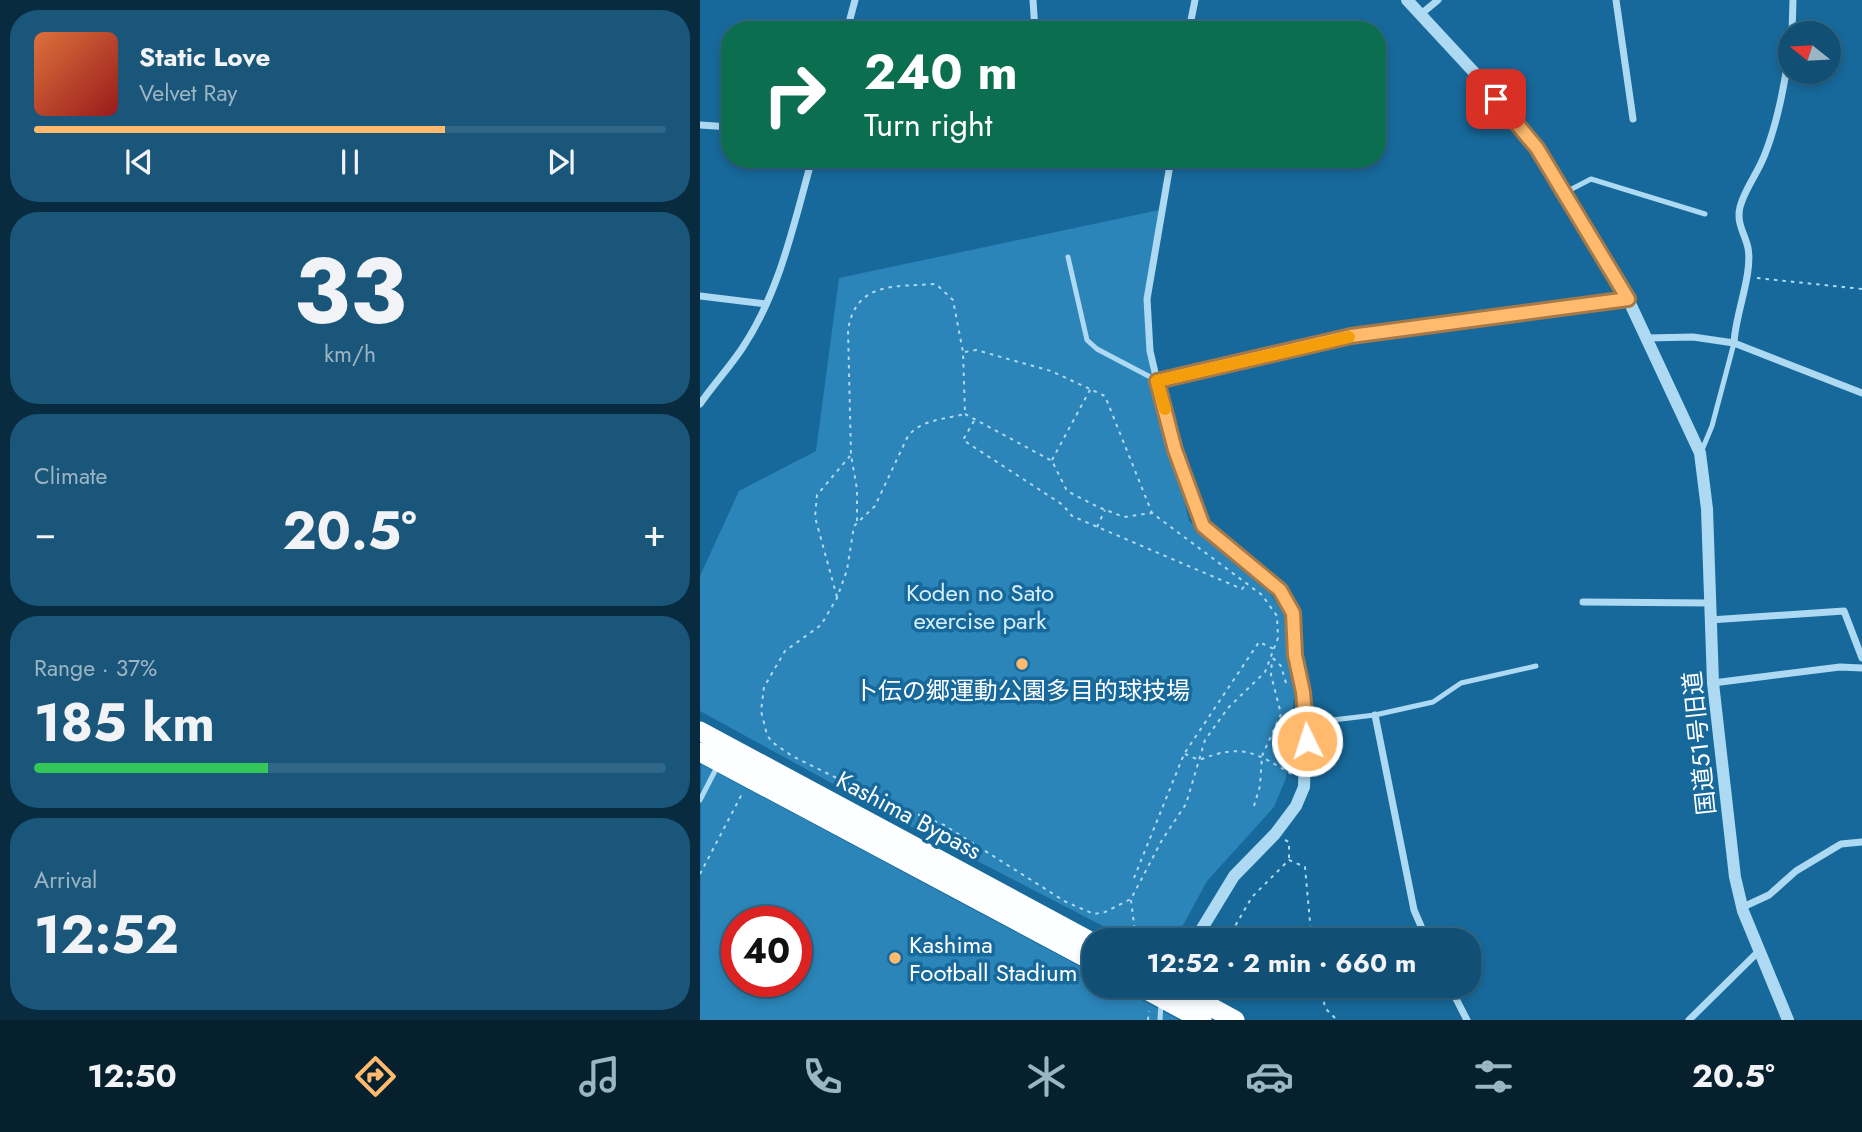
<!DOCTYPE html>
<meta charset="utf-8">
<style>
:root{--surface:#114f74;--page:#1a5679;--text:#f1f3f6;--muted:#9cb5c5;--line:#306686;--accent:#ffba6e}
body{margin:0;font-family:Jost,"Noto Sans JP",sans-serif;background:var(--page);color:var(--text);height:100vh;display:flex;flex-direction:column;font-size:26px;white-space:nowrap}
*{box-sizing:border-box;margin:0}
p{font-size:23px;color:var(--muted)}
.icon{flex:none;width:38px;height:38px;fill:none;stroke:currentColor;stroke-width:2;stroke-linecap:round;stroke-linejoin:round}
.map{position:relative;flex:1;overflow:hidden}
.details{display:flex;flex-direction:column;gap:10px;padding:10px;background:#092b40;width:700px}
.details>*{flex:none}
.hud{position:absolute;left:21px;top:21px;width:665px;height:147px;border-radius:28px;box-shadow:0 4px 10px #0003,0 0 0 2px var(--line);background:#0b6e4f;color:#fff;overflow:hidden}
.needle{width:46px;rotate:288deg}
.controls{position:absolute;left:1078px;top:21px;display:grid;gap:14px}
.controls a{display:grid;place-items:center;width:63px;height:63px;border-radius:50%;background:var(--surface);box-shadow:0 4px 10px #0003,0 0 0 2px var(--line);font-size:35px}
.speed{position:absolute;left:21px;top:906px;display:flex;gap:14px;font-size:35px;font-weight:700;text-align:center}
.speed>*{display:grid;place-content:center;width:91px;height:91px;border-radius:50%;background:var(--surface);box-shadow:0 4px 10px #0003,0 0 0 2px var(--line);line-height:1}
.speed .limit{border:10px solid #d22;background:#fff;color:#111}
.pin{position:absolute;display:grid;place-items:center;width:60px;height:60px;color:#fff;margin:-30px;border-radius:14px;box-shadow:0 4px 10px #0006}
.me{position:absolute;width:77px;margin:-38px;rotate:356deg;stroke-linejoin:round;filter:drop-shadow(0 0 5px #0008)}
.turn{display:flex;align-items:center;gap:24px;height:147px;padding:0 28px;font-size:32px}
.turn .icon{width:91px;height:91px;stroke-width:2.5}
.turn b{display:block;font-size:49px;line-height:60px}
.big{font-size:52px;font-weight:700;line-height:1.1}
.details .card{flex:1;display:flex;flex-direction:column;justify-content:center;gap:10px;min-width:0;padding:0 24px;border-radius:28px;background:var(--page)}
.details .dial{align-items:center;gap:0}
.dial b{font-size:91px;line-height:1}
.song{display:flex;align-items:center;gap:21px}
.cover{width:84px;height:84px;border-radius:10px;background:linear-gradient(135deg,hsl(20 70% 55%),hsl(0 70% 35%))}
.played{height:7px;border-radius:4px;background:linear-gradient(90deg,var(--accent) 65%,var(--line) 65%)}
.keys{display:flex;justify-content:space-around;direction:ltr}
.heat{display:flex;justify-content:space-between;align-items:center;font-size:38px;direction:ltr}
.charge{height:10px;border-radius:5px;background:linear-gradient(90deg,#34c759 37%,var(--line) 0)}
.trip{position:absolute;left:382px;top:928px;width:399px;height:70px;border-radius:28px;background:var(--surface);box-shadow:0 4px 10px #0003,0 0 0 2px var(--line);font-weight:700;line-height:70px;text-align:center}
.menu{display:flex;height:112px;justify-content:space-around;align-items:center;background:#07202e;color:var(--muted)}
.menu .icon{width:49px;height:49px}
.menu .active{color:var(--accent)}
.menu b{font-size:32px;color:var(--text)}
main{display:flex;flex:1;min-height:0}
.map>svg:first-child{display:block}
.green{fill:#2b85b9;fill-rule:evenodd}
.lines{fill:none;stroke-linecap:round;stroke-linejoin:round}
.path{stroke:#add9f2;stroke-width:2;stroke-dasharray:3.5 5;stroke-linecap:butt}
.service{stroke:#add9f2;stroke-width:5}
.minor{stroke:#add9f2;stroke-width:7}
.tertiary{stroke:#add9f2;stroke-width:12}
.trunk{stroke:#fcfeff;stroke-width:19}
.route-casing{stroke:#a67948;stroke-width:18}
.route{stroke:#ffba6e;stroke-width:12}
.slow{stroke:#f59e0b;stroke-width:12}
.poi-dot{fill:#ffba6e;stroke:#17699b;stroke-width:2.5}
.labels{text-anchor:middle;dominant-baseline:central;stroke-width:7;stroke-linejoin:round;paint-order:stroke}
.park-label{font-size:24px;fill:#d5eefc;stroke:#17699b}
.poi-label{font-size:24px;fill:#fff;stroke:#17699b}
.street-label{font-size:24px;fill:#fff;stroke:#17699b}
</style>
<main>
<section class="details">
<div class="card">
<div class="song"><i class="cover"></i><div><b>Static Love</b><p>Velvet Ray</p></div></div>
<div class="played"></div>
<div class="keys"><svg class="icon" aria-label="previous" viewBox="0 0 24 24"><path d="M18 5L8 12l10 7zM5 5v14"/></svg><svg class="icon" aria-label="pause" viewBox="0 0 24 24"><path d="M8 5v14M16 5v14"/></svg><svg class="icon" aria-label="next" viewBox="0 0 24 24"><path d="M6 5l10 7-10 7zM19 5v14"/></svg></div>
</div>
<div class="card dial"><b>33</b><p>km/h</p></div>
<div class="card"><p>Climate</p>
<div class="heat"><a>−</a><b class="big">20.5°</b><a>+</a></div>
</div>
<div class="card"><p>Range · 37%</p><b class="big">185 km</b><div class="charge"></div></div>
<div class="card"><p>Arrival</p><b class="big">12:52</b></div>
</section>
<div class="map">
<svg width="1162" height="1020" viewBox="0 0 1162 1020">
<rect width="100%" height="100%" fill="#17699b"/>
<g class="green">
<path d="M464 209 447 299 450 351 489 521 563 584 585 614 595 688 586 778 574 807 507 881 475 940H430L221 832 0 711V576L39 491 116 451 139 278Z"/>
<path d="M1 764 394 974V985H414L479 1020H0ZM37 922H96V982H37Z"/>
</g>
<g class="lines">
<g class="path">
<path d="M1057 278 1162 289"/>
<path d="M265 352 276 350 351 371 405 396 452 513"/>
<path d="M265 414 352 461 367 491 398 507 424 517 452 513 562 595 577 616 578 638 565 672 528 708 505 740 486 804 462 840 431 899 405 912 394 914 366 902 244 825 175 797 92 756 72 742 67 735 61 711 64 687 85 651 121 625 137 598 147 570 154 526 175 506 207 438C218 420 245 419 265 414Z"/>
<path d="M274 421 263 440 363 505 372 516 542 589 546 584"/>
<path d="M352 460 391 388"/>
<path d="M157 521V489L151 455 148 330C156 281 195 287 236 284L253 300 263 352 265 413"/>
<path d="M397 527 405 510"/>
<path d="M137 597 115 517 117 495 150 456"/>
<path d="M573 658 581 666 586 683"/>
<path d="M485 754 499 760C542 743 555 752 593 775"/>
<path d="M554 806 560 786 562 756 581 714 571 675 572 659"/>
<path d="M585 840 589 842V860"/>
<path d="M0 874 43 792"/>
<path d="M434 878 484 754 559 642 574 649"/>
<path d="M431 900 436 940"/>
<path d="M527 940 552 897 589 860 605 867 611 933 608 940"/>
<path d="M621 985 625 1008 637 1020"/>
<path d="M448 1020 449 1011"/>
</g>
<g class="service">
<path d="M866 192 891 179 1005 214"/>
<path d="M368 257 387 340 397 349 456 380"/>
<path d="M1002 450 1012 426 1034 343"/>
<path d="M607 723 675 715 733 702 761 683 836 666"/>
<path d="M0 800 17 767"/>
<path d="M460 1020 461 1002"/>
</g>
<g class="minor">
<path d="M333 0 335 30"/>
<path d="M916 0 933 119"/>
<path d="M721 14 738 0"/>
<path d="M147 30 155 0"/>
<path d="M489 30 495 0"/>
<path d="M1092 33 1093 0"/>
<path d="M0 125 30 127"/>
<path d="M0 296 66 304"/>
<path d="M947 338 993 337 1034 343 1162 393"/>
<path d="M1034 343C1035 315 1053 274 1048 248 1045 234 1036 223 1040 207 1045 188 1058 173 1065 154 1078 121 1084 85 1090 50"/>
<path d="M457 381 450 351 447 299 471 159"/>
<path d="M0 404C13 385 30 367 43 347 80 291 94 223 112 159"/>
<path d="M883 602 1010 603"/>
<path d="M1010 620 1144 611 1162 658"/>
<path d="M1013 683 1140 667 1162 668"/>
<path d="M675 715 714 910 727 940"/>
<path d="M1043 907 1069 895 1096 871 1141 844 1162 842"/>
<path d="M749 985 767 1020"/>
<path d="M989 1020 1059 951"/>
</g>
<g class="tertiary">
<path d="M707 0 783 82 837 148 928 299 1000 453 1007 509 1013 683 1035 877 1043 911 1088 1020"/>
<path d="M495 940 534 876 575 834 596 806 604 787 606 723 595 655 593 613 580 590 503 525 476 450 457 381 651 336 928 299"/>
</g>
<g class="trunk">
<path d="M0 731 394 943"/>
<path d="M0 752 394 962"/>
<path d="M437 985 502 1020"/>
<path d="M471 985 535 1020"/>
</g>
</g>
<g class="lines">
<g class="route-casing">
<path id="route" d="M607 741 603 692 595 655 593 613 580 590 503 526 475 450 457 381 651 336 928 299 837 148 796 99"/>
</g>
<use href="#route" class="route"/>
<path class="slow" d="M465 409 457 381 649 337"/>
</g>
<g class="poi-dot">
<circle cx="322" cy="664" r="7"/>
<circle cx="195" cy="958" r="7"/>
</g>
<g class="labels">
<g class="park-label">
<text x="280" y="592">Koden no Sato<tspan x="280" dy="28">exercise park</tspan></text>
</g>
<g class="poi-label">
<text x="322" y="690">卜伝の郷運動公園多目的球技場</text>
<text x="209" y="944" text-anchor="start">Kashima<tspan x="209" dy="28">Football Stadium</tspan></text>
</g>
<g class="street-label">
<text transform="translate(999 743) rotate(-96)">国道51号旧道</text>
<text transform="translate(209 815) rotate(28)">Kashima Bypass</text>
</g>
</g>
</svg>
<div class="controls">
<a><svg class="needle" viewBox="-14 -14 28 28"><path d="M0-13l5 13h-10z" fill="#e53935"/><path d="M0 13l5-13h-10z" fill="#9cb5c5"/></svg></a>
</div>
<div class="speed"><div class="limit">40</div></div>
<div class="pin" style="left:796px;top:99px;background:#d93025"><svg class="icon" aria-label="arrive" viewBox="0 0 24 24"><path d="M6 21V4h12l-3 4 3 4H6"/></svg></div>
<svg class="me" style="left:607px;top:741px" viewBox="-20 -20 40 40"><circle r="17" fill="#ffba6e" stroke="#fff" stroke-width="3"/><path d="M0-11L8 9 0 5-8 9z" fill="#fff"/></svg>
<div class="trip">12:52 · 2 min · 660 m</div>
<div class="hud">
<div class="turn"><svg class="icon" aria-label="right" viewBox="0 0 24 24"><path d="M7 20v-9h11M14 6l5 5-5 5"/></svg><div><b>240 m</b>Turn right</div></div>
</div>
</div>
</main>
<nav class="menu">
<b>12:50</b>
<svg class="icon active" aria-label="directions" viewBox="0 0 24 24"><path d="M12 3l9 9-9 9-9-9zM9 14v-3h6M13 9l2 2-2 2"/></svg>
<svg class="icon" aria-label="music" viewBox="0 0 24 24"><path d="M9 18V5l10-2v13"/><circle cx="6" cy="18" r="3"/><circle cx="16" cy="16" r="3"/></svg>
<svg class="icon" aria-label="phone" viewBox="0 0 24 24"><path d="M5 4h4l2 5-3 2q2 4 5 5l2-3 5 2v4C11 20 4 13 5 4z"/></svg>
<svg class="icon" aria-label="climate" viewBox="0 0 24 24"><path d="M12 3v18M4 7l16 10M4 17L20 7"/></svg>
<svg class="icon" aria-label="car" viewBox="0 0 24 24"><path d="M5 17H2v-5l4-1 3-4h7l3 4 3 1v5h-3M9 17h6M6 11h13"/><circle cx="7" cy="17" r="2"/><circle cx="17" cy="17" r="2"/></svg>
<svg class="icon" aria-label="filters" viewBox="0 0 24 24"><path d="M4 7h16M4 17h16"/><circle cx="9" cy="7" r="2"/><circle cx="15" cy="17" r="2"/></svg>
<b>20.5°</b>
</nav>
